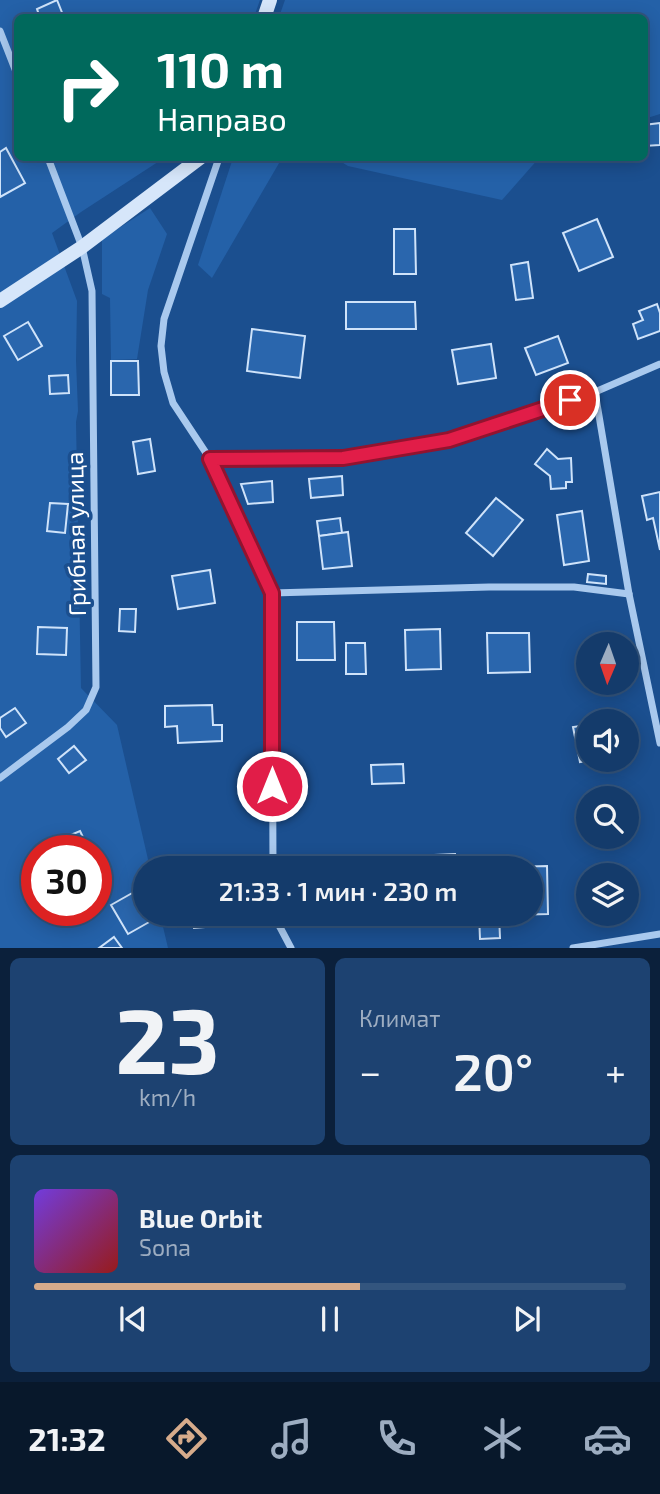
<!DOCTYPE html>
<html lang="ru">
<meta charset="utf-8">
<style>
:root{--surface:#143b6b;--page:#1d4271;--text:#f1f3f6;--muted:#9dadc1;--line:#33557e;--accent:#d6ab8b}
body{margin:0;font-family:"Exo 2",sans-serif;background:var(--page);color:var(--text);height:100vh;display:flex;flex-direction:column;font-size:26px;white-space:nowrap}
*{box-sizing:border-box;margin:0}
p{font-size:23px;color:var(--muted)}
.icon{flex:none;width:38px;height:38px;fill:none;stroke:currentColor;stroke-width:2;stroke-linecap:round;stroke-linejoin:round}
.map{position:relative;height:948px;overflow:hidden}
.sheet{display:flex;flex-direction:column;gap:10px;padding:10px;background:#0b203b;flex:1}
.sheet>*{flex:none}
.top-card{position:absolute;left:14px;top:14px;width:634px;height:147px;border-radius:10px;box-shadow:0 4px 18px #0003,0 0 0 2px var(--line);background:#00695c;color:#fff;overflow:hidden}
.needle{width:46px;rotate:182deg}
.tools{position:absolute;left:576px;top:632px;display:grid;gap:14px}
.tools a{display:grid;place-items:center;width:63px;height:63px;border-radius:50%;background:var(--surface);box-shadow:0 4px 18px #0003,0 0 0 2px var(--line);font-size:35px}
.speed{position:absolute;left:21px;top:835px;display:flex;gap:14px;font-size:35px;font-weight:700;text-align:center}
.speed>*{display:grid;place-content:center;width:91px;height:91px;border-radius:50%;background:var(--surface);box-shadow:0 4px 18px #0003,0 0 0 2px var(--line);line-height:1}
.speed .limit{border:10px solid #d22;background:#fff;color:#111}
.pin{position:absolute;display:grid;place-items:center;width:60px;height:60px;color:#fff;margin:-30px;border:4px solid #fff;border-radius:50%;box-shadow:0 2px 7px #0007}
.me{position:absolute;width:77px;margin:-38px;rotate:0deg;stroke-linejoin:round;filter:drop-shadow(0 0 5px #0008)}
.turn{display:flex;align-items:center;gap:24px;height:147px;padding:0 28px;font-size:32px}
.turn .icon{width:91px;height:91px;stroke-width:2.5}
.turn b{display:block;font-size:49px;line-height:60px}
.big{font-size:52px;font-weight:600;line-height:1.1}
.sheet .widget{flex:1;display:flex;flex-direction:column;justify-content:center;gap:10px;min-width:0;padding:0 24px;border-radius:10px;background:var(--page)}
.sheet .dial{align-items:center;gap:0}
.dial b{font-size:91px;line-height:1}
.song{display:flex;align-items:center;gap:21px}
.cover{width:84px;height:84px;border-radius:10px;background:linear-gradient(135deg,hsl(260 70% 55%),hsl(0 70% 35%))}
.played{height:7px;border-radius:4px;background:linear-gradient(90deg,var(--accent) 55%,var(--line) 55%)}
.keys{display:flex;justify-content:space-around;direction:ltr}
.heat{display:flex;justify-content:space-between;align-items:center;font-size:38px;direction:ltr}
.sheet .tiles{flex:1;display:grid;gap:10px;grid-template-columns:1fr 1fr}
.widget:last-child{grid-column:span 2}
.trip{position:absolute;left:133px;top:856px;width:410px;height:70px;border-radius:35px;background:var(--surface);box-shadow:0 4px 18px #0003,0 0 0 2px var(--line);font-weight:600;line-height:70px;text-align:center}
.tabs{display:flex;height:112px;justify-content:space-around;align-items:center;background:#08182b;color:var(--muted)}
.tabs .icon{width:49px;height:49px}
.tabs .current{color:var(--accent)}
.tabs b{font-size:32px;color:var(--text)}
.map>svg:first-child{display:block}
.green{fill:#2461a8;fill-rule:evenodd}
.building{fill:#2a66ad;stroke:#cfe3fa;stroke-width:2}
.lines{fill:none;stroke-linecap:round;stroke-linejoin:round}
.street{stroke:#a9c9ee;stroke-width:7}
.secondary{stroke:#d6e6fa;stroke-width:14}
.route-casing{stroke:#92132f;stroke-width:18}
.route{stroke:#e11d48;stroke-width:12}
.labels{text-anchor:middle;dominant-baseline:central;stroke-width:7;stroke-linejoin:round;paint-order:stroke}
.street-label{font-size:24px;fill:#fff;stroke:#1b4f8f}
</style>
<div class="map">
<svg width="660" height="948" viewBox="0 0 660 948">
<rect width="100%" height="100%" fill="#1b4f8f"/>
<g class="green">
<path d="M0 0H260L254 17 18 18V158H164L81 212 52 233 77 301 76 361 78 411 76 422 81 688 117 725 150 868H145V914H160L168 948H0ZM37 850H96V910H37Z"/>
<path d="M285 0H660V114L644 119V18L279 17Z"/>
<path d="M233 158H282L212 278 198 265Z"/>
<path d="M335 158H539L502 200 348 166Z"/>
<path d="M150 208 167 234 148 290 137 359 111 360 110 298 102 294V239Z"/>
</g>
<g class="building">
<path d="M57 0 63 15 58 18H40L37 9Z"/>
<path d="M660 123V145L644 146V125Z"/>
<path d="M6 148 25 183 0 197V152Z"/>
<path d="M597 219 613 257 579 271 563 233Z"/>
<path d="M394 229H415L416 274H394Z"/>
<path d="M528 262 533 298 516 300 511 265Z"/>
<path d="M346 302H415L416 329H346Z"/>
<path d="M657 304 660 313V331L638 339 633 324 643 320 639 311Z"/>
<path d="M28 322 42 346 18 360 4 336Z"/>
<path d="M252 329 305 336 300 378 247 371Z"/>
<path d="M558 336 568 363 536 375 525 348Z"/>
<path d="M491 344 496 378 458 384 452 350Z"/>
<path d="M111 361H138L139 395H111Z"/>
<path d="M68 375 69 393 50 394 49 376Z"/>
<path d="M150 439 155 471 138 474 133 442Z"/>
<path d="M547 449 558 459 571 458 572 482H566V488L551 489 550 476 535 464Z"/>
<path d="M342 476 343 495 311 498 309 479Z"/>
<path d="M272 481 273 502 248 504 241 484Z"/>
<path d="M660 492V550L653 518 647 520 642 496Z"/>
<path d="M496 498 523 520 493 556 466 533Z"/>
<path d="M50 503 68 504 65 533 47 531Z"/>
<path d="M582 511 589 561 564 565 557 515Z"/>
<path d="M340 518 342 533 319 536 317 521Z"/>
<path d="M348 532 352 566 323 569 319 536Z"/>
<path d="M210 570 215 603 178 609 172 576Z"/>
<path d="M588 574 606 576V584L587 582Z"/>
<path d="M120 609H136L135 632 119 631Z"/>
<path d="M297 622H334L335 660H297Z"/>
<path d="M38 627 67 628 66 655 37 654Z"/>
<path d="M440 629 441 669 406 670 405 630Z"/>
<path d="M487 633H529L530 672 488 673Z"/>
<path d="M346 643H365L366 674H346Z"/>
<path d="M212 705 213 725H222V741L178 743 177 726 165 727V706Z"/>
<path d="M15 708 26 723 6 737 0 728V718Z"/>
<path d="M588 725V760H593L580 762 573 727Z"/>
<path d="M74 746 86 760 69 773 58 759Z"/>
<path d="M403 764 404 783 372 784 371 765Z"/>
<path d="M80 831 89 850H57L54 842Z"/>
<path d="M455 854V868H414L413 856Z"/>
<path d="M547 866 548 914 510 915V914H530V868L509 867Z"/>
<path d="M134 892 151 921 128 934 111 905Z"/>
<path d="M192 914H228L229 925 194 928Z"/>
<path d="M479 914H499L500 938 480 939Z"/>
<path d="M114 937 122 948H99Z"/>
</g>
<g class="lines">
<g class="street">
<path d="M0 31 18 77"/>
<path d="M219 158 164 319 161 346 164 372 173 403 210 459 343 458 449 440 595 392 660 364"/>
<path d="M595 392 629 594 660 743"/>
<path d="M210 459 272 593 489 587H574L629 594"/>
<path d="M272 593 273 868"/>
<path d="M0 778 68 727 86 710 96 687 92 291 82 247 48 158"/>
<path d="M273 914 291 948"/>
<path d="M573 948 660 934"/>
</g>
<g class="secondary">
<path d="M264 18 270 0"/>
<path d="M0 301 82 247 200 158"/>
</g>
</g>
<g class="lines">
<g class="route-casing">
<path id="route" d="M272 786V593L210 459 343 458 449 440 570 400"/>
</g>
<use href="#route" class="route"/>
</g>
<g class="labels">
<g class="street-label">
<text transform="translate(75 534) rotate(-91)">Грибная улица</text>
</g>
</g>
</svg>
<div class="tools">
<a><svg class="needle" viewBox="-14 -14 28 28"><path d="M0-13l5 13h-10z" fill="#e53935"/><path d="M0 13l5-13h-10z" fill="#9dadc1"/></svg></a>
<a><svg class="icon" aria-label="sound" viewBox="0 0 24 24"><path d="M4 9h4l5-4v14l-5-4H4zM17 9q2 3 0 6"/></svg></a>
<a><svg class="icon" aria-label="search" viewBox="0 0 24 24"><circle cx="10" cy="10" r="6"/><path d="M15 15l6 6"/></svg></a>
<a><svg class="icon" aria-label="layers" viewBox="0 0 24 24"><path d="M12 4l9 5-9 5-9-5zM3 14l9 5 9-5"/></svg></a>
</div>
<div class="speed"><div class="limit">30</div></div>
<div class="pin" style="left:570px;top:400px;background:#d93025"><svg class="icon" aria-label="arrive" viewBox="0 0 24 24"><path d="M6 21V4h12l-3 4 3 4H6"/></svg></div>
<svg class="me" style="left:272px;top:786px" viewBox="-20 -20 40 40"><circle r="17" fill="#e11d48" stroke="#fff" stroke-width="3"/><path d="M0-11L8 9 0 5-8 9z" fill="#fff"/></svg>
<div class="trip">21:33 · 1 мин · 230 m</div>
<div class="top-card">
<div class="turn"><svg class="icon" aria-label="right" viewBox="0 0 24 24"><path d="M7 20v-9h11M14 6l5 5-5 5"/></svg><div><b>110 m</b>Направо</div></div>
</div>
</div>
<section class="sheet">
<div class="tiles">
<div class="widget dial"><b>23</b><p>km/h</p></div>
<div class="widget"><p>Климат</p>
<div class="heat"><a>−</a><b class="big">20°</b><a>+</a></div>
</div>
<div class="widget">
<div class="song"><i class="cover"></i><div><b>Blue Orbit</b><p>Sona</p></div></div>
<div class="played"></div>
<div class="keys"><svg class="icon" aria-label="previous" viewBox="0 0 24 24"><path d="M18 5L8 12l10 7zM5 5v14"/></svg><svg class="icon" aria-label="pause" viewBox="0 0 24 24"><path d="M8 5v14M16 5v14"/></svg><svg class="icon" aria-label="next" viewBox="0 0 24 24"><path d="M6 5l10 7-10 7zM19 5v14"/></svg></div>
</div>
</div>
</section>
<nav class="tabs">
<b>21:32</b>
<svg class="icon current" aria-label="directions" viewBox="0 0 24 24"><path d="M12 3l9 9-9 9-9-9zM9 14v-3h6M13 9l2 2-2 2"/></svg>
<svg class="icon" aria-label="music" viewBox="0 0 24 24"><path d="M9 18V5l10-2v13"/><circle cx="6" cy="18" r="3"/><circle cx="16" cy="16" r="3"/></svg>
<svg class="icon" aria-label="phone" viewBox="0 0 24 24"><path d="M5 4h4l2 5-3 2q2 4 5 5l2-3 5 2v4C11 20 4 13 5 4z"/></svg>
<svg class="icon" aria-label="climate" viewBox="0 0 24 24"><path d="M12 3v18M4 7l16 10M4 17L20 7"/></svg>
<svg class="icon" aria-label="car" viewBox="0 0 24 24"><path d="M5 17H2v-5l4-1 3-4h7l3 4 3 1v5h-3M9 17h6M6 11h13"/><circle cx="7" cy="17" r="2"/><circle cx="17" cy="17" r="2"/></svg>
</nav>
